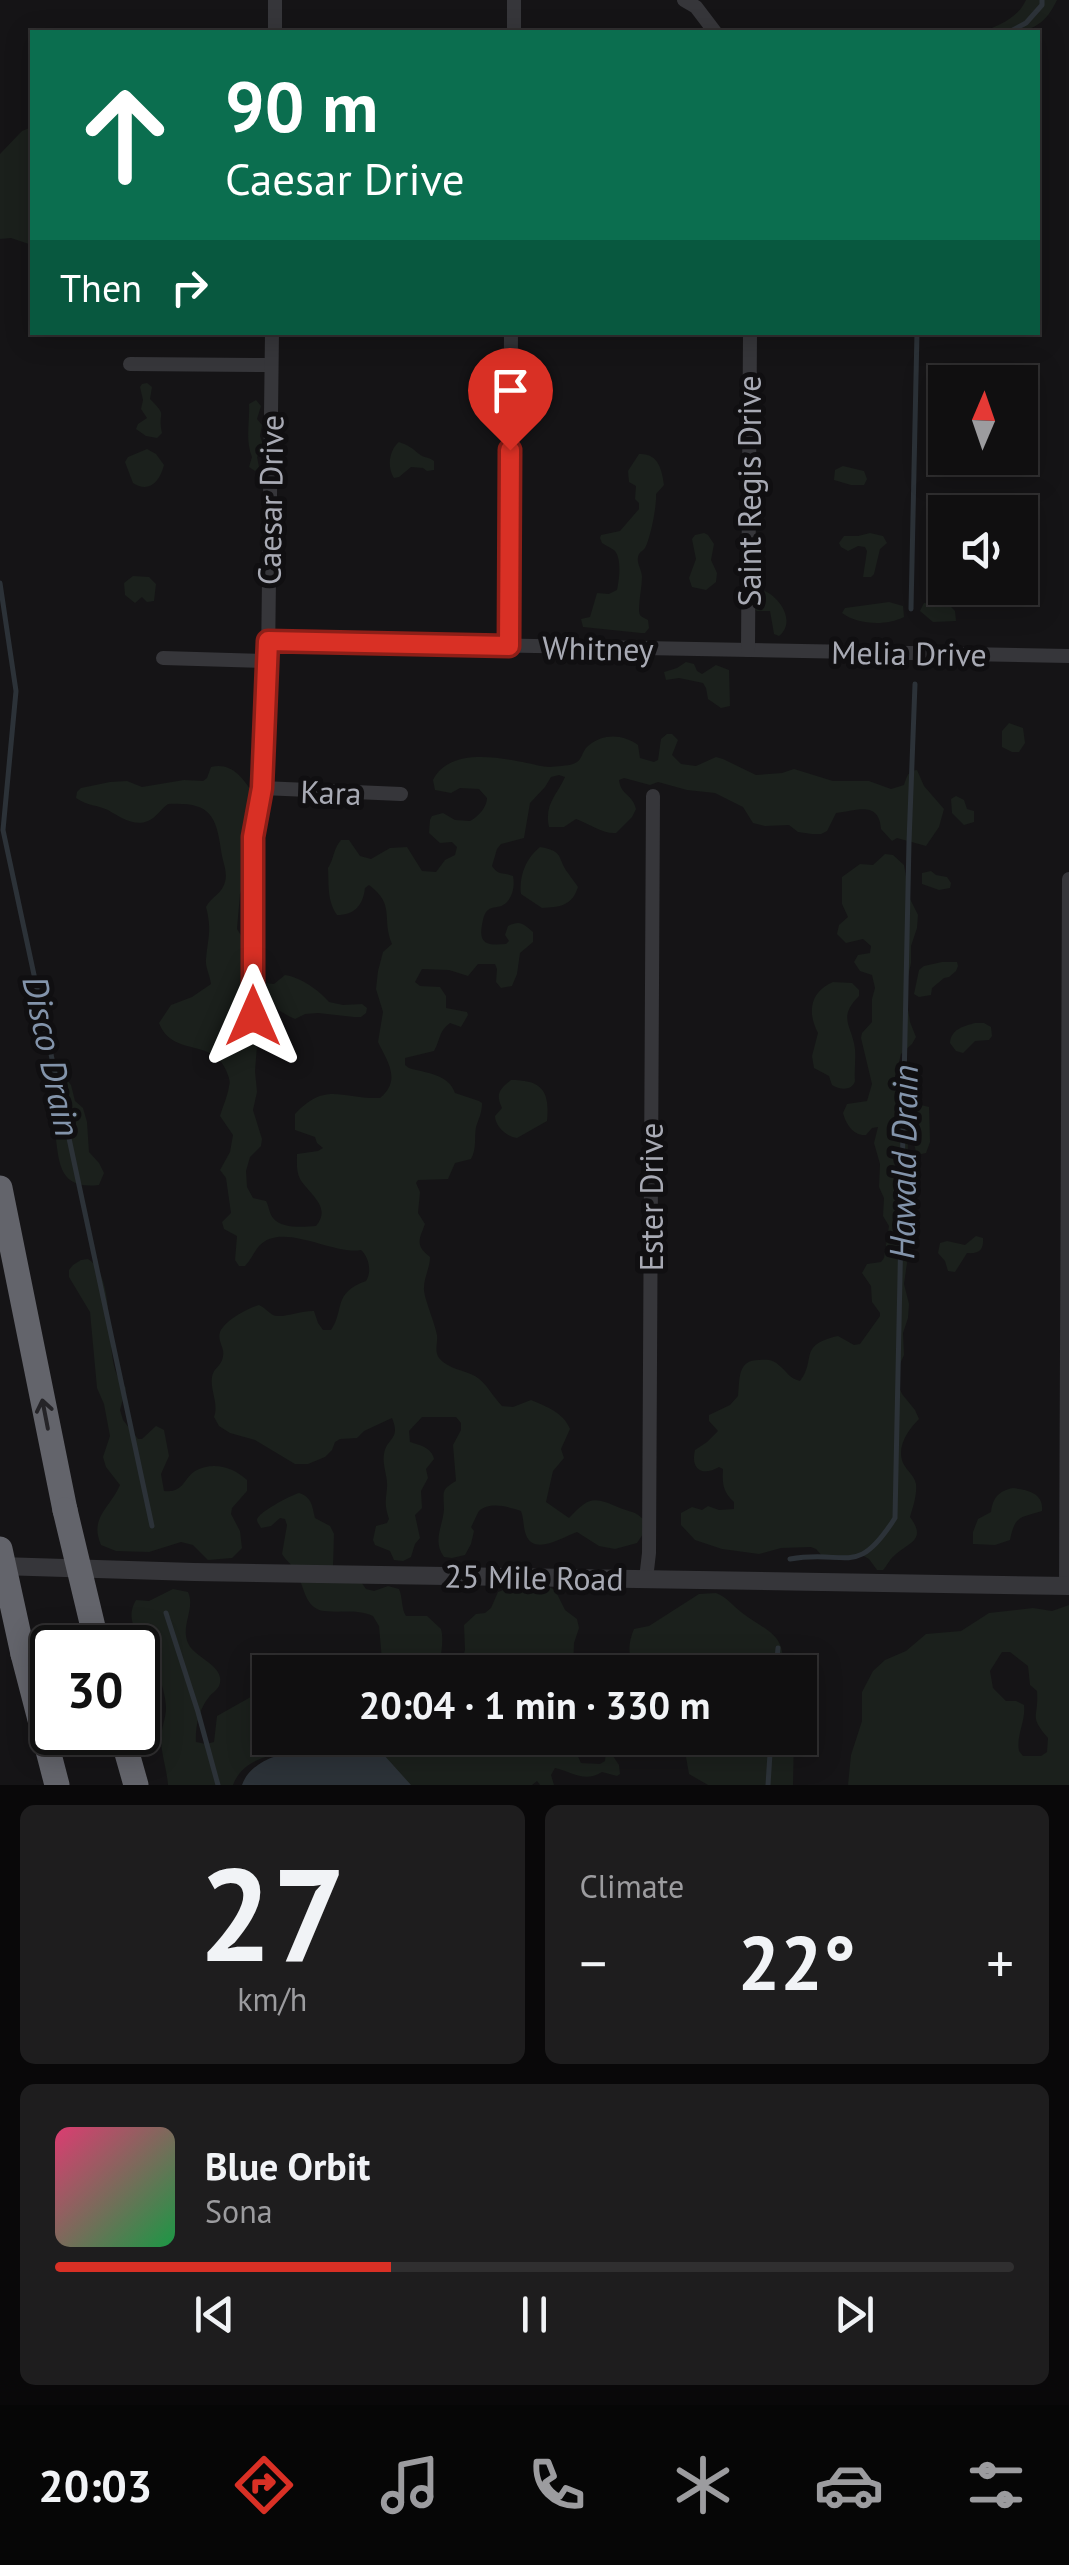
<!DOCTYPE html>
<meta charset="utf-8">
<style>
:root{--surface:#100f10;--page:#1e1d1e;--text:#f1f3f6;--muted:#9c9c9f;--line:#302f30;--accent:#d93025}
body{margin:0;font-family:"PT Sans",sans-serif;background:var(--page);color:var(--text);height:100vh;display:flex;flex-direction:column;font-size:38px;white-space:nowrap}
*{box-sizing:border-box;margin:0}
p{font-size:32px;color:var(--muted)}
.icon{flex:none;width:55px;height:55px;fill:none;stroke:currentColor;stroke-width:2;stroke-linecap:round;stroke-linejoin:round}
.map{position:relative;height:1785px;overflow:hidden}
.details{display:flex;flex-direction:column;gap:20px;padding:20px;background:#090809;flex:1}
.details>*{flex:none}
.banner{position:absolute;left:30px;top:30px;width:1010px;height:305px;border-radius:0px;box-shadow:0 5px 25px #0003,0 0 0 2px var(--line);background:#0b6e4f;color:#fff;overflow:hidden}
.needle{width:65px;rotate:2deg}
.tools{position:absolute;left:928px;top:365px;display:grid;gap:20px}
.tools a{display:grid;place-items:center;width:110px;height:110px;border-radius:0px;background:var(--surface);box-shadow:0 5px 25px #0003,0 0 0 2px var(--line);font-size:50px}
.speed{position:absolute;left:30px;top:1625px;display:flex;gap:20px;font-size:50px;font-weight:700;text-align:center}
.speed>*{display:grid;place-content:center;width:130px;height:130px;border-radius:50%;background:var(--surface);box-shadow:0 5px 25px #0003,0 0 0 2px var(--line);line-height:1}
.speed .limit{border:5px solid #111;border-radius:15px;background:#fff;color:#111}
.pin{position:absolute;display:grid;place-items:center;width:85px;height:85px;color:#fff;margin:-102px -42px;border-radius:50% 50% 50% 0;rotate:-45deg;box-shadow:0 0 10px #0007}
.pin .icon{rotate:45deg}
.me{position:absolute;width:110px;margin:-55px;rotate:0deg;stroke-linejoin:round;filter:drop-shadow(0 0 8px #0008)}
.turn{display:flex;align-items:center;gap:35px;height:210px;padding:0 30px;font-size:45px}
.turn .icon{width:130px;height:130px;stroke-width:2.5}
.turn b{display:block;font-size:70px;line-height:85px}
.then{display:flex;align-items:center;height:95px;padding:0 30px;background:#0003;gap:20px;font-size:38px}
.big{font-size:75px;font-weight:700;line-height:1.1}
.details .widget{flex:1;display:flex;flex-direction:column;justify-content:center;gap:15px;min-width:0;padding:0 35px;border-radius:15px;background:var(--page)}
.details .dial{align-items:center;gap:0}
.dial b{font-size:130px;line-height:1}
.song{display:flex;align-items:center;gap:30px}
.cover{width:120px;height:120px;border-radius:15px;background:linear-gradient(135deg,hsl(340 70% 55%),hsl(140 70% 35%))}
.played{height:10px;border-radius:5px;background:linear-gradient(90deg,var(--accent) 35%,var(--line) 35%)}
.keys{display:flex;justify-content:space-around;direction:ltr}
.heat{display:flex;justify-content:space-between;align-items:center;font-size:55px;direction:ltr}
.details .tiles{flex:1;display:grid;gap:20px;grid-template-columns:1fr 1fr}
.widget:last-child{grid-column:span 2}
.trip{position:absolute;left:252px;top:1655px;width:565px;height:100px;border-radius:0px;background:var(--surface);box-shadow:0 5px 25px #0003,0 0 0 2px var(--line);font-weight:700;line-height:100px;text-align:center}
.tab-bar{display:flex;height:160px;justify-content:space-around;align-items:center;background:#060606;color:var(--muted)}
.tab-bar .icon{width:70px;height:70px}
.tab-bar .active{color:var(--accent)}
.tab-bar b{font-size:45px;color:var(--text)}
.map>svg:first-child{display:block}
.green{fill:#1b201c;fill-rule:evenodd}
.water{fill:#2c3238}
.lines{fill:none;stroke-linecap:round;stroke-linejoin:round}
.stream{stroke:#2c3238;stroke-width:5}
.minor{stroke:#36363a;stroke-width:14}
.tertiary{stroke:#36363a;stroke-width:18}
.motorway{stroke:#63646b;stroke-width:25}
.motorway-bridge{stroke:#63646b;stroke-width:25}
.oneway{stroke:#252428}
.route-casing{stroke:#8d1f18;stroke-width:25}
.route{stroke:#d93025;stroke-width:18}
.labels{text-anchor:middle;dominant-baseline:central;stroke-width:10;stroke-linejoin:round;paint-order:stroke}
.street-label{font-size:32px;fill:#a8aab4;stroke:#100f11}
.water-label{font-size:35px;font-style:italic;fill:#8394ab;stroke:#100f11}
</style>
<div class="map">
<svg width="1069" height="1785" viewBox="0 0 1069 1785">
<rect width="100%" height="100%" fill="#151416"/>
<g class="green">
<path d="M1026 0H1057C1040 37 1015 33 981 32 998 26 1018 18 1026 0Z"/>
<path d="M32 127V245L11 238 0 239V154L22 131Z"/>
<path d="M147 383 152 387 150 399C169 418 157 410 162 433L157 438 146 436 136 429 138 424 147 418 141 409 143 400 140 387 142 384Z"/>
<path d="M256 400 261 406 257 419 262 425 260 436 264 448 257 457 259 467 255 471 249 467 252 457C245 440 250 421 249 404Z"/>
<path d="M399 442C408 445 412 448 419 454 424 458 429 457 434 461V470L427 471 423 468 411 467 399 477 394 478C387 467 389 450 399 442Z"/>
<path d="M147 449 156 454 164 465C160 481 149 494 133 483L125 462 128 457Z"/>
<path d="M639 454C658 453 662 469 664 485L656 494C657 504 651 537 645 548 644 550 641 551 639 554 635 562 642 569 642 577 642 588 639 598 639 609 639 617 641 616 648 620L649 628 645 633H641L583 627 581 619 590 617 597 593 609 594 617 590C619 580 622 560 615 551 615 550 603 544 602 543L600 538 601 535 620 531 639 509V503L635 499 636 486 629 482 628 471Z"/>
<path d="M843 466 864 471 867 479 864 485H851L834 480 835 470Z"/>
<path d="M704 533 708 535 714 544 711 560 717 573 716 582 706 590 692 587 689 578 696 559 692 539 695 535Z"/>
<path d="M870 533 883 536 887 543 880 549 874 574 871 577H863L867 551 865 547 858 546 848 551 841 547 839 543 844 536H858Z"/>
<path d="M133 576 149 577 156 584 154 601 147 602 142 597 135 603 125 595 124 583Z"/>
<path d="M754 588C775 589 799 620 779 636L774 634 770 611H757L753 608Z"/>
<path d="M889 602 903 606 904 617C886 626 858 625 842 613L845 608Z"/>
<path d="M924 603 950 606 955 611 956 621 933 622 920 611Z"/>
<path d="M686 662 694 664 697 671 702 674 716 665 729 670 730 706 721 708 708 699 706 688 703 683 679 678 666 680 664 672 677 668Z"/>
<path d="M1009 723 1023 728 1025 743 1019 752H1012L1002 747V731Z"/>
<path d="M667 734H672L678 740 672 755 681 764 696 766 716 757 723 759 756 775 782 773 794 769 833 781H869L891 789 904 785C907 776 908 771 917 770L924 786 944 809 939 827 926 846 897 838 892 841 881 829C879 800 856 811 836 813L827 831 821 834H812L798 832 789 825 765 826 753 823 743 807 715 793 687 790 658 782 650 785 624 778 619 780C621 796 632 793 636 809L632 817 616 833C602 834 590 824 576 819L564 827H549C544 804 557 795 565 777L559 775 551 777 545 787 530 803 524 838 501 844 497 849 492 866C498 876 504 872 513 876 515 886 513 899 503 905 499 908 493 906 488 910 484 913 483 920 482 925 478 946 490 945 506 944L509 941 505 935 508 926C521 920 523 924 533 932V942L520 953 517 974 512 986 501 988 496 982 497 969 495 964H478L468 976 449 970 422 969 415 982 420 986 440 987 446 996V1008L467 1012 468 1015 461 1027 450 1023C438 1032 441 1039 434 1051L405 1058V1065L409 1068C425 1073 449 1074 455 1093L479 1101 482 1103C482 1113 479 1118 476 1127 474 1139 477 1148 471 1159L455 1163 448 1179 418 1180 416 1183 420 1192 418 1213 425 1224C419 1240 415 1245 430 1257 430 1268 424 1277 424 1288 423 1296 435 1323 437 1335 438 1343 434 1351 439 1358 448 1369 464 1370 475 1376 486 1382 493 1397 502 1406L513 1407 531 1400C547 1407 563 1412 570 1429L561 1449 564 1458 553 1471 546 1502 569 1518C589 1497 593 1496 620 1508 630 1512 635 1511 643 1519V1534L637 1543 615 1549 599 1546 577 1532C563 1537 534 1556 526 1535 523 1527 524 1519 521 1511 509 1507 490 1501 479 1511 478 1512 472 1526 471 1527L474 1531 471 1544 465 1555 452 1558 444 1557C432 1541 443 1526 444 1509 444 1507 443 1493 444 1492 445 1487 453 1483 456 1481L453 1445 461 1430V1423L456 1417H422L409 1431 410 1442C420 1445 432 1448 434 1459L426 1469 428 1478 421 1491 422 1508 415 1515 420 1538 415 1544 411 1557 403 1561 394 1560 390 1551 375 1545 373 1540 376 1526 387 1523 389 1519C384 1503 386 1502 387 1487 388 1477 382 1465 384 1454 387 1437 401 1440 392 1418L364 1431 357 1438 340 1439 335 1442 332 1450 325 1457 308 1464H295L255 1440 230 1433 219 1426 214 1417C219 1403 210 1391 212 1377 213 1368 222 1366 223 1356 225 1348 217 1341 220 1332 225 1320 248 1308 259 1305 264 1307 268 1312 273 1315 281 1319 303 1310 314 1311L318 1323 323 1330H331C345 1310 332 1293 366 1281 372 1272 369 1257 361 1250 332 1255 282 1221 259 1246 254 1252 251 1260 245 1266H239L235 1260 237 1236 224 1229 222 1222 231 1213 226 1178 220 1170 230 1152 233 1135 220 1116C223 1106 228 1095 229 1086 231 1080 228 1076 226 1070 212 1038 172 1057 159 1023L171 1005 192 997 211 984C210 975 205 967 206 959 208 937 212 930 206 907 211 897 222 894 225 882 228 872 222 860 221 850 216 813 208 802 168 804 161 809 156 818 148 821 134 827 120 817 108 810 98 805 87 806 76 798L77 792 81 788 110 782 127 781 142 787 184 780 203 781 207 778 211 767C230 762 242 776 252 792L242 834 248 852V874L240 894 237 929 247 945 248 961 241 976 245 1023 248 1032 256 1039 257 1046 255 1071 257 1092 253 1110 262 1139 261 1146 250 1157 246 1171 247 1187 253 1198 266 1201C269 1206 269 1213 273 1218 282 1229 303 1227 316 1226 332 1207 310 1195 300 1179 296 1171 297 1162 297 1154L318 1151 323 1148 317 1143 315 1137 295 1130V1114C326 1081 340 1099 380 1098 402 1080 387 1061 378 1042L383 1012 376 989 378 971 383 952 392 944C381 918 396 905 369 885L365 888C363 905 355 915 337 915 327 900 329 886 328 868 334 859 333 849 341 840H349L360 856 371 859 390 848 407 847 422 871 436 872 445 860 455 855 457 847 452 842 440 843 429 833 430 820 432 816 443 813 455 820 470 821C478 817 487 807 487 798L479 789 460 788 451 793 435 790 433 780C449 748 497 757 527 763 534 764 542 767 550 767 556 766 567 766 573 764 583 761 581 752 588 746 603 733 623 734 638 745L640 758 654 762 658 760 661 739Z"/>
<path d="M956 796 964 800 967 809 974 811V822L964 825 952 813 951 799Z"/>
<path d="M540 847C565 851 557 859 568 873 571 878 575 882 578 887 572 906 560 907 542 908L521 894C519 876 526 858 540 847Z"/>
<path d="M885 854 893 855 904 865 910 899 918 915 917 928 911 946V963L905 990 910 1022 916 1037 912 1044 901 1054 898 1066V1082L911 1124 908 1142 905 1247 907 1263 904 1284 909 1304 908 1318 903 1333 904 1355 899 1366 898 1385 902 1394 915 1410 919 1419C909 1429 896 1446 903 1463 907 1471 914 1475 916 1484 917 1496 913 1507 910 1517 928 1541 907 1543 894 1556 889 1560 887 1566 883 1570H877L869 1559 862 1555 835 1560 824 1558 816 1549 811 1547 781 1548 759 1554 722 1549 695 1540 681 1525V1513L692 1507 702 1510 708 1506 719 1510 734 1509V1502C723 1492 722 1484 723 1469L719 1467C704 1476 690 1471 695 1450L707 1442 718 1431 709 1421V1415L730 1405 738 1396C740 1379 737 1360 759 1360 769 1359 774 1360 781 1367 789 1374 789 1378 800 1381 817 1360 797 1345 838 1336L854 1345 860 1344 880 1316V1313L872 1302 871 1286 862 1273 867 1264 881 1262 884 1258 889 1226 883 1216 884 1198 879 1187 880 1164 874 1143 878 1127 872 1128 866 1135C853 1136 846 1124 843 1113L847 1104 867 1101 872 1084 861 1038 862 1033 872 1022V999L875 988 872 975 860 971 854 962 858 955 870 953 871 946 863 939 846 943 837 934 839 925 848 917 842 904V877L860 864 873 865Z"/>
<path d="M931 871 936 875 947 877 951 883 950 888 939 890 922 884V873Z"/>
<path d="M942 962H957L958 966 956 971 949 977 944 978 932 988 931 995 919 997 914 994 919 970 924 966Z"/>
<path d="M285 975C300 977 319 990 329 1002L343 1005 362 1004 367 1008 366 1013 361 1017H354L318 1013 305 1014 295 1019C279 1012 264 1002 265 983L274 984Z"/>
<path d="M833 982 852 983 859 990V996C837 1018 852 1025 855 1049 856 1060 854 1070 855 1081 852 1091 840 1090 832 1085L829 1076 814 1068 812 1056 818 1033C807 1012 810 992 833 982Z"/>
<path d="M975 1023H984L991 1027 992 1036 989 1040 975 1041 963 1053 956 1051 950 1043C951 1029 964 1026 975 1023Z"/>
<path d="M60 1079H66L71 1085 75 1101 83 1108 87 1122 89 1152 99 1163 104 1173 99 1185C58 1190 59 1162 55 1131 53 1117 46 1106 48 1090Z"/>
<path d="M511 1080C542 1080 550 1091 547 1121L517 1138C507 1137 495 1126 495 1116L502 1108C496 1095 498 1090 511 1080Z"/>
<path d="M921 1105 929 1107 930 1142 926 1153 917 1155 914 1144V1112L916 1107Z"/>
<path d="M976 1236 983 1238C984 1250 979 1254 967 1253L955 1272 948 1271 945 1261 938 1253 940 1243 947 1241 965 1245Z"/>
<path d="M88 1259C116 1275 105 1347 117 1375 118 1378 124 1385 126 1388L120 1410 123 1420 138 1439H142L156 1426 164 1430 169 1456 161 1474 164 1491C184 1493 183 1479 195 1471 213 1461 233 1467 247 1480V1491L232 1508 231 1514 240 1531 242 1548 232 1558 208 1560 193 1545 181 1542 149 1552 116 1551 101 1545C89 1518 110 1508 120 1485L106 1467 103 1457 110 1436 104 1404 97 1388 90 1312 69 1277V1270L73 1265 81 1260Z"/>
<path d="M1013 1488C1028 1490 1044 1493 1042 1511 1020 1518 1015 1515 1010 1540L995 1545 973 1544V1532L978 1519 991 1512C993 1497 999 1491 1013 1488Z"/>
<path d="M299 1493C312 1497 312 1506 315 1518L330 1526 334 1534 333 1567 361 1582 366 1589 374 1591 388 1586 399 1589C403 1598 401 1608 406 1616H427L441 1629C445 1645 438 1657 442 1672H383L379 1626 373 1616C356 1609 342 1613 324 1611 305 1609 304 1586 297 1573 294 1566 286 1561 282 1554L287 1525 285 1519 280 1518 271 1526 261 1528C260 1525 257 1523 257 1520 257 1513 291 1495 299 1493Z"/>
<path d="M518 1585H545L555 1590 565 1610 577 1619 579 1628 574 1643 573 1672H557L555 1663C528 1679 536 1660 513 1656L509 1662 511 1672H459L465 1650 464 1625 476 1614 485 1613 491 1608 498 1592Z"/>
<path d="M173 1589 188 1592C196 1609 179 1627 189 1645 196 1658 227 1667 219 1686 217 1690 211 1694 209 1697 199 1709 195 1727 196 1742L206 1744 214 1742 217 1716 256 1694 270 1703V1738H629L613 1756 619 1765 620 1774 617 1776 602 1772C584 1783 573 1772 555 1768L551 1775 554 1785H540L537 1781 532 1785H388C374 1758 356 1714 322 1750 291 1752 246 1751 233 1785H168C167 1770 161 1753 161 1739 161 1729 166 1718 166 1708 166 1697 161 1681 157 1670 151 1646 120 1626 136 1600L149 1601ZM598 1738 606 1752 605 1761 600 1764 581 1763 574 1748 576 1744C585 1744 589 1737 598 1738Z"/>
<path d="M716 1593C727 1597 732 1605 741 1612 768 1633 786 1632 783 1672H641C627 1661 627 1645 634 1629L649 1626 699 1594Z"/>
<path d="M1069 1605V1785H848L851 1755 862 1721V1692L873 1671 885 1660 906 1651 926 1634 961 1631 989 1613 1033 1608 1052 1611ZM1002 1652H1010L1028 1666 1030 1685 1037 1691C1039 1720 1028 1714 1048 1738L1047 1752 1041 1756H1023L1019 1751C1016 1735 1026 1721 1024 1705L1016 1701H1006L993 1688 990 1671Z"/>
<path d="M719 1738H794L793 1785H708L689 1774 686 1757 693 1752 713 1751 718 1745Z"/>
</g>
<path class="water" d="M351 1743 384 1755 411 1785H242C254 1749 319 1747 351 1743Z"/>
<g class="lines">
<g class="stream">
<path d="M1009 32 1026 23 1042 5V0"/>
<path d="M0 583 16 691 3 830 152 1526"/>
<path d="M911 609 917 332"/>
<path d="M790 1559C848 1549 856 1579 895 1518L909 842 915 684"/>
<path d="M166 1613 198 1712 218 1785"/>
<path d="M776 1672 778 1648"/>
<path d="M768 1785 771 1738"/>
</g>
<g class="minor">
<path d="M684 0 696 7 715 32"/>
<path d="M275 32V0"/>
<path d="M514 32V0"/>
<path d="M130 364 271 365"/>
<path d="M268 641 1069 656"/>
<path d="M509 646 511 332"/>
<path d="M748 650 750 332"/>
<path d="M163 658 268 661"/>
<path d="M262 788 401 794"/>
<path d="M253 1016V837L262 788 268 661 272 332"/>
<path d="M646 1579 649 1553 653 796"/>
<path d="M1066 1586 1069 879"/>
</g>
<path class="tertiary" d="M0 1566 194 1572 1069 1586"/>
<g class="motorway">
<path d="M0 1188 65 1510"/>
<path d="M23 1654 57 1785"/>
<path d="M121 1732 136 1785"/>
</g>
<g class="motorway-bridge">
<path d="M65 1510 98 1648"/>
<path d="M0 1549 23 1654"/>
</g>
</g>
<defs><path id="oneway-shaft" d="M-6 0H5M1.5-3L5.5 0L1.5 3" fill="none" stroke-width="1.6" stroke-linecap="round" stroke-linejoin="round" transform="scale(2.5)"/></defs>
<use class="oneway" href="#oneway-shaft" transform="translate(45 1414) rotate(-101)"/>
<g class="lines">
<g class="route-casing">
<path id="route" d="M253 1016V837L262 788 268 641 509 646 510 450"/>
</g>
<use href="#route" class="route"/>
</g>
<g class="labels">
<g class="street-label">
<text transform="translate(749 491) rotate(-90)">Saint Regis Drive</text>
<text transform="translate(270 500) rotate(-89)">Caesar Drive</text>
<text transform="translate(598 648) rotate(1)">Whitney</text>
<text transform="translate(909 653) rotate(1)">Melia Drive</text>
<text transform="translate(331 792) rotate(2)">Kara</text>
<text transform="translate(651 1197) rotate(-90)">Ester Drive</text>
<text transform="translate(534 1577) rotate(1)">25 Mile Road</text>
</g>
<g class="water-label">
<text transform="translate(52 1056) rotate(78)">Disco Drain</text>
<text transform="translate(903 1162) rotate(-89)">Hawald Drain</text>
</g>
</g>
</svg>
<div class="tools">
<a><svg class="needle" viewBox="-14 -14 28 28"><path d="M0-13l5 13h-10z" fill="#e53935"/><path d="M0 13l5-13h-10z" fill="#9c9c9f"/></svg></a>
<a><svg class="icon" aria-label="sound" viewBox="0 0 24 24"><path d="M4 9h4l5-4v14l-5-4H4zM17 9q2 3 0 6"/></svg></a>
</div>
<div class="speed"><div class="limit">30</div></div>
<div class="pin" style="left:510px;top:450px;background:#d93025"><svg class="icon" aria-label="arrive" viewBox="0 0 24 24"><path d="M6 21V4h12l-3 4 3 4H6"/></svg></div>
<svg class="me" style="left:253px;top:1016px" viewBox="-20 -20 40 40"><path d="M0-17L14 15 0 8-14 15z" fill="#d93025" stroke="#fff" stroke-width="4"/></svg>
<div class="trip">20:04 · 1 min · 330 m</div>
<div class="banner">
<div class="turn"><svg class="icon" aria-label="ahead" viewBox="0 0 24 24"><path d="M12 20V5M6 11l6-6 6 6"/></svg><div><b>90 m</b>Caesar Drive</div></div>
<div class="then">Then<svg class="icon" aria-label="right" viewBox="0 0 24 24"><path d="M7 20v-9h11M14 6l5 5-5 5"/></svg></div>
</div>
</div>
<section class="details">
<div class="tiles">
<div class="widget dial"><b>27</b><p>km/h</p></div>
<div class="widget"><p>Climate</p>
<div class="heat"><a>−</a><b class="big">22°</b><a>+</a></div>
</div>
<div class="widget">
<div class="song"><i class="cover"></i><div><b>Blue Orbit</b><p>Sona</p></div></div>
<div class="played"></div>
<div class="keys"><svg class="icon" aria-label="previous" viewBox="0 0 24 24"><path d="M18 5L8 12l10 7zM5 5v14"/></svg><svg class="icon" aria-label="pause" viewBox="0 0 24 24"><path d="M8 5v14M16 5v14"/></svg><svg class="icon" aria-label="next" viewBox="0 0 24 24"><path d="M6 5l10 7-10 7zM19 5v14"/></svg></div>
</div>
</div>
</section>
<nav class="tab-bar">
<b>20:03</b>
<svg class="icon active" aria-label="directions" viewBox="0 0 24 24"><path d="M12 3l9 9-9 9-9-9zM9 14v-3h6M13 9l2 2-2 2"/></svg>
<svg class="icon" aria-label="music" viewBox="0 0 24 24"><path d="M9 18V5l10-2v13"/><circle cx="6" cy="18" r="3"/><circle cx="16" cy="16" r="3"/></svg>
<svg class="icon" aria-label="phone" viewBox="0 0 24 24"><path d="M5 4h4l2 5-3 2q2 4 5 5l2-3 5 2v4C11 20 4 13 5 4z"/></svg>
<svg class="icon" aria-label="climate" viewBox="0 0 24 24"><path d="M12 3v18M4 7l16 10M4 17L20 7"/></svg>
<svg class="icon" aria-label="car" viewBox="0 0 24 24"><path d="M5 17H2v-5l4-1 3-4h7l3 4 3 1v5h-3M9 17h6M6 11h13"/><circle cx="7" cy="17" r="2"/><circle cx="17" cy="17" r="2"/></svg>
<svg class="icon" aria-label="filters" viewBox="0 0 24 24"><path d="M4 7h16M4 17h16"/><circle cx="9" cy="7" r="2"/><circle cx="15" cy="17" r="2"/></svg>
</nav>
